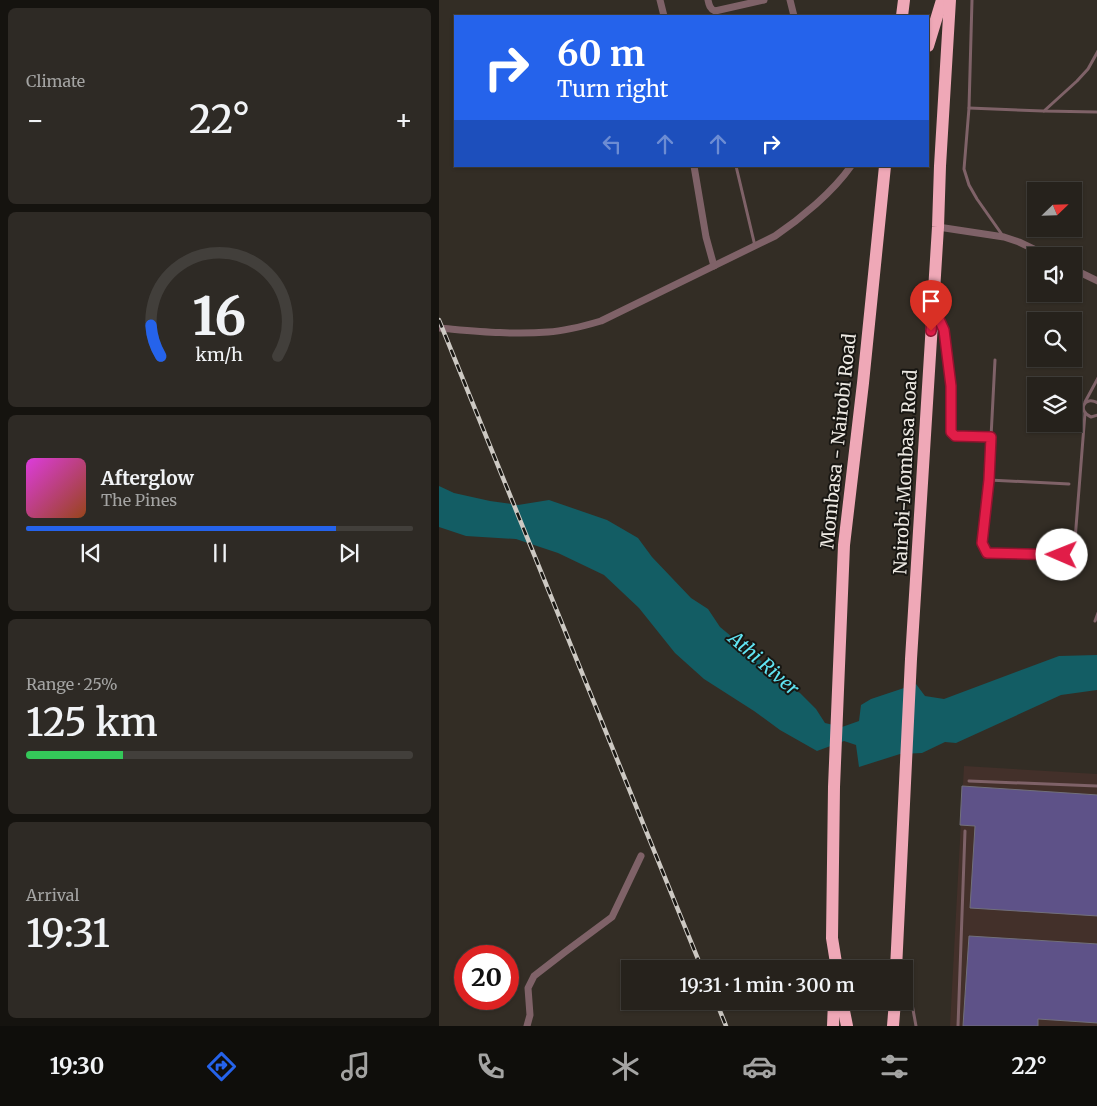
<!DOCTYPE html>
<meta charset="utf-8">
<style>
:root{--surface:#26221c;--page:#2e2a25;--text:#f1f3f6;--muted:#a4a4a3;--line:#423f3b;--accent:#2563eb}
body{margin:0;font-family:Merriweather,serif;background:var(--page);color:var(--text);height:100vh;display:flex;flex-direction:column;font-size:19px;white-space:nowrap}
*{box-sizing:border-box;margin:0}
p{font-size:16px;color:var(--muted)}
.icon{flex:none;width:28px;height:28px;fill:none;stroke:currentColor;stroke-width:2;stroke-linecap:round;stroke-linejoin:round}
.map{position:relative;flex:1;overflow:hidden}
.sheet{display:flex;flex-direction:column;gap:8px;padding:8px;background:#15130f;width:439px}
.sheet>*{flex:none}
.top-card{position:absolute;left:15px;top:15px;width:475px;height:152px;border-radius:0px;box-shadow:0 1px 4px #0004,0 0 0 1px var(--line);background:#2563eb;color:#fff;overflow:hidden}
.needle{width:32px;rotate:67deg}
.tools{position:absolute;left:588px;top:182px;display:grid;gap:10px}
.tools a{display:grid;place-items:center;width:55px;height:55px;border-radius:0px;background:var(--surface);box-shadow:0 1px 4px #0004,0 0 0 1px var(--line);font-size:25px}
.speed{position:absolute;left:15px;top:945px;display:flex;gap:10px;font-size:25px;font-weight:700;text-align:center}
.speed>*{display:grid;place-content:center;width:65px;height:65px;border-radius:50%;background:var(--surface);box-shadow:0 1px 4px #0004,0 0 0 1px var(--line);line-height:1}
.speed .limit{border:8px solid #d22;background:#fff;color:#111}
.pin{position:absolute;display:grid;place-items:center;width:42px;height:42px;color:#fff;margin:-51px -21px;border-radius:50% 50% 50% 0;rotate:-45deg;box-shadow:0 0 5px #0007}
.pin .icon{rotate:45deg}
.me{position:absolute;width:55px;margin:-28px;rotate:271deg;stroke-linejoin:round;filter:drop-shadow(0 0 4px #0008)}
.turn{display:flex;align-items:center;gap:18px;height:105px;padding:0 20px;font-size:22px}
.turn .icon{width:65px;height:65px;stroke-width:2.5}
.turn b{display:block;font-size:35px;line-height:42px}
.lanes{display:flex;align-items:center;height:48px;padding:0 20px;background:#0003;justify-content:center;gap:25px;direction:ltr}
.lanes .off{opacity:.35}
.big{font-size:38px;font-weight:600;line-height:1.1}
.sheet .tile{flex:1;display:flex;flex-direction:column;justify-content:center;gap:8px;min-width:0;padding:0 18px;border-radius:8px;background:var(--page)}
.sheet .dial{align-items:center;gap:0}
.dial svg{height:130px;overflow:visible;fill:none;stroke:var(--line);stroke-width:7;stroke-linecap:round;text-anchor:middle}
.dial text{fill:var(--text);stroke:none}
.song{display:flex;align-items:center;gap:15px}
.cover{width:60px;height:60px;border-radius:8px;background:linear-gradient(135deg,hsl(300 70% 55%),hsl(20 70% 35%))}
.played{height:5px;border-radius:2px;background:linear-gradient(90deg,var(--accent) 80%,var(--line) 80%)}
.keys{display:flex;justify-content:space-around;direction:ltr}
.heat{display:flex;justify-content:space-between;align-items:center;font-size:28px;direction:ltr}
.charge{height:8px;border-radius:4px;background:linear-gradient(90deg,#34c759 25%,var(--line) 0)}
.trip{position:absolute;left:182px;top:960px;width:292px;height:50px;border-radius:0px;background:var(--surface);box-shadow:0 1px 4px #0004,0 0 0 1px var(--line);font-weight:600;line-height:50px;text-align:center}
.menu{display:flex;height:80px;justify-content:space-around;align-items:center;background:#0f0e0b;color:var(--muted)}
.menu .icon{width:35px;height:35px}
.menu .selected{color:var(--accent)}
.menu b{font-size:22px;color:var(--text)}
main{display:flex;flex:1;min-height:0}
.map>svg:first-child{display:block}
.industrial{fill:#43302a}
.water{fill:#135d64}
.building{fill:#5e5288;stroke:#72707b}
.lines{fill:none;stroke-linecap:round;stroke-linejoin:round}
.lane{stroke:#7f6268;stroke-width:3}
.street{stroke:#7f6268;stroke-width:7}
.highway{stroke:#efa8b7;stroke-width:12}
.rail-casing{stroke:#cdc9c3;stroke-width:4.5}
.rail{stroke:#181612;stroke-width:2.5;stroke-dasharray:8;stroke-linecap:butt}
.route-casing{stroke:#92132f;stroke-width:12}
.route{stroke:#e11d48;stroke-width:9}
.labels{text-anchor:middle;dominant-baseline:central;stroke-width:4;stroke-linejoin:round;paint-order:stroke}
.street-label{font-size:18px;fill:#ece8e2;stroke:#181612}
.water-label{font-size:19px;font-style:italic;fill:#61e4f3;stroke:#181612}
</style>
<main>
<section class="sheet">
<div class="tile"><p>Climate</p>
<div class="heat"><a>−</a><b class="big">22°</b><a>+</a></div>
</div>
<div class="tile dial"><svg viewBox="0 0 100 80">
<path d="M14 69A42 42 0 1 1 86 69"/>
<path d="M14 69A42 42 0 0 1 8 50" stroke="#2563eb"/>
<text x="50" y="56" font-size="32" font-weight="700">16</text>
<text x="50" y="72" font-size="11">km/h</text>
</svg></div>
<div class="tile">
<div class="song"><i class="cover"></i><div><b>Afterglow</b><p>The Pines</p></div></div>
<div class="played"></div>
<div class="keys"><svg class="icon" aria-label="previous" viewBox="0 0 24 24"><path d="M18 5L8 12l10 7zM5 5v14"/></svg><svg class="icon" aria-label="pause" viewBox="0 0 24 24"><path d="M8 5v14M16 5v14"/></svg><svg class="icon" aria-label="next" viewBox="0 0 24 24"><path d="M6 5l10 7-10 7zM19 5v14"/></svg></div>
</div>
<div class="tile"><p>Range · 25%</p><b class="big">125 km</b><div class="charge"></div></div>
<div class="tile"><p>Arrival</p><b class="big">19:31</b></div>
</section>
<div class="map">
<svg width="659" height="1026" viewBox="0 0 659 1026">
<rect width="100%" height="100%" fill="#332d25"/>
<path class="industrial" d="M525 766 658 774V1026H511Z"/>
<path class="water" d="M0 486 15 493 51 501 79 505 110 500 168 520 199 538 213 557 252 598 269 609 281 627 322 661 341 682 361 693 377 709 386 723 403 727 420 721 422 705 432 699 477 684 486 696 505 699 620 656 658 655V690L622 695 517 743 506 742 483 753 461 754 420 767 417 745 405 741 378 751 341 730 315 711 265 679 236 653 200 608 165 575 119 553 77 539 27 536 0 527Z"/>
<g class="building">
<path d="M523 786 659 795V916L531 908 536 826 521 825Z"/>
<path d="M530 936 659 944V1023L599 1019V1026H524Z"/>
</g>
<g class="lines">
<g class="lane">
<path d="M533 0 530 108 525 169 530 185 538 199 564 236"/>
<path d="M530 108 604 111 659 112"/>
<path d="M605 111 638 81 649 69 659 51"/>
<path d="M297 166 316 246"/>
<path d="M498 315 505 330 512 386V432L515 436 552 437 556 360"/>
<path d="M646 402 659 378"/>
<path d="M659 403C645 395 638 411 652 417L659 415"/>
<path d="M552 437 550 480 543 543 548 553 623 555 633 554 636 548V540L646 413"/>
<path d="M550 480 630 484"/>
<path d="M656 621 659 613"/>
<path d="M530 781 659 786"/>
<path d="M466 979 471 993 477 1026"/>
<path d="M519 1026 526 831"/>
</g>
<g class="street">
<path d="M221 0 225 16"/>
<path d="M269 0C270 5 271 9 276 11L325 0"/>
<path d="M351 0 355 16"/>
<path d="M255 166 267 237 275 266"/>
<path d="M499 227 565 237 580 242 609 256"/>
<path d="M634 269 659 281"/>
<path d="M0 328C36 331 72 335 109 332 127 331 145 326 162 321L336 236C361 219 394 192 412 166"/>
<path d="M88 1026 91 1015 89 988 95 976 126 952 173 917 202 856"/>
</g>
<g class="highway">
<path d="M463 16 465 0"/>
<path d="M489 46 503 0"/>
<path d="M398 969 393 938 395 787 405 545 424 383 446 166"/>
<path d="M457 969 472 659 499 227 501 166 511 0"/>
<path d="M403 1001 408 1026"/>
<path d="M394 1026 395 1001"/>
<path d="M454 1026 456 1001"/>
</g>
<g class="rail-casing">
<g id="rail">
<path d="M0 320 263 969"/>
<path d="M277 1001 287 1026"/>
</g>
</g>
<use href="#rail" class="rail"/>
</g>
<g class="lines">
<g class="route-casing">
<path id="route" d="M492 331 494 306 505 330 512 386V432L516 436 552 437 550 480 543 543 548 553 623 555"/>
</g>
<use href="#route" class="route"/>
</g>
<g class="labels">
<g class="street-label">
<text transform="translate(399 441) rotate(-84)">Mombasa - Nairobi Road</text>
<text transform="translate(466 472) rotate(-87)">Nairobi-Mombasa Road</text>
</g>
<g class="water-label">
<text transform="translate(325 663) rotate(41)">Athi River</text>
</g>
</g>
</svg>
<div class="tools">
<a><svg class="needle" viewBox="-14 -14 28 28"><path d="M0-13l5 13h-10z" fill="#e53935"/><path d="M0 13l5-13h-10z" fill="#a4a4a3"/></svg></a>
<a><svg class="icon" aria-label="sound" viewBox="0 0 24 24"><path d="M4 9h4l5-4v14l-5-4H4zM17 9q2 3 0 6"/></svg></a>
<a><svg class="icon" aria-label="search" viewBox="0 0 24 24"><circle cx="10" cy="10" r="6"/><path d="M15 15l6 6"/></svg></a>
<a><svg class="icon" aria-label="layers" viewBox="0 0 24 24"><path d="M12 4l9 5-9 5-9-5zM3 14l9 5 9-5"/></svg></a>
</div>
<div class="speed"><div class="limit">20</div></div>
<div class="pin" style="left:492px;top:331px;background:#d93025"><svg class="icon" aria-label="arrive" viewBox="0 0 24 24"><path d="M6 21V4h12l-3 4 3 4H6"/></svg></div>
<svg class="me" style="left:623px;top:555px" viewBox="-20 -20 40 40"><circle r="19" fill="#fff"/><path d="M0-13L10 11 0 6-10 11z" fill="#e11d48"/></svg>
<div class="trip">19:31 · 1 min · 300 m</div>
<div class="top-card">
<div class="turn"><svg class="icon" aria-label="right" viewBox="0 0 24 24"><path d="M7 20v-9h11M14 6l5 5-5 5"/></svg><div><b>60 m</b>Turn right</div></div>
<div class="lanes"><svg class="icon off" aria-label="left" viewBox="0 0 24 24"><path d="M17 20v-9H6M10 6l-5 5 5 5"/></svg><svg class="icon off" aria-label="ahead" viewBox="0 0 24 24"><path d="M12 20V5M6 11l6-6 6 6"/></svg><svg class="icon off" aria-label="ahead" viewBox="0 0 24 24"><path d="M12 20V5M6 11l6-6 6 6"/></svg><svg class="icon" aria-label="right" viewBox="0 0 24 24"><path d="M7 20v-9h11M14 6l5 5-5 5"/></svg></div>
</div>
</div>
</main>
<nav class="menu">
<b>19:30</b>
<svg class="icon selected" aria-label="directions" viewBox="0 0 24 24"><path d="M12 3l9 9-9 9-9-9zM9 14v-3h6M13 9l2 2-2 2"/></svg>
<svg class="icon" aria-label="music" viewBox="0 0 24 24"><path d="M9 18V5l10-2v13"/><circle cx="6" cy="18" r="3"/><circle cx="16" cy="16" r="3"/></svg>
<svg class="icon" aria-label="phone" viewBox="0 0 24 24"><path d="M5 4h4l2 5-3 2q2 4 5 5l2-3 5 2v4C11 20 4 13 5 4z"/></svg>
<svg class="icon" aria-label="climate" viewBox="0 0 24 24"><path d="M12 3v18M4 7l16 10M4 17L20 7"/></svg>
<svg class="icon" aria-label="car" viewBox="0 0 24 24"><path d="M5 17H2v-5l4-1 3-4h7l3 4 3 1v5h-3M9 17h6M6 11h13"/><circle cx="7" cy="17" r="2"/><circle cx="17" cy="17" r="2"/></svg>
<svg class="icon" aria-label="filters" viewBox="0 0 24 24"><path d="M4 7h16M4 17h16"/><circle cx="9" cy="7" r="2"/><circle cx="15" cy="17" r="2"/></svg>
<b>22°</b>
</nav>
